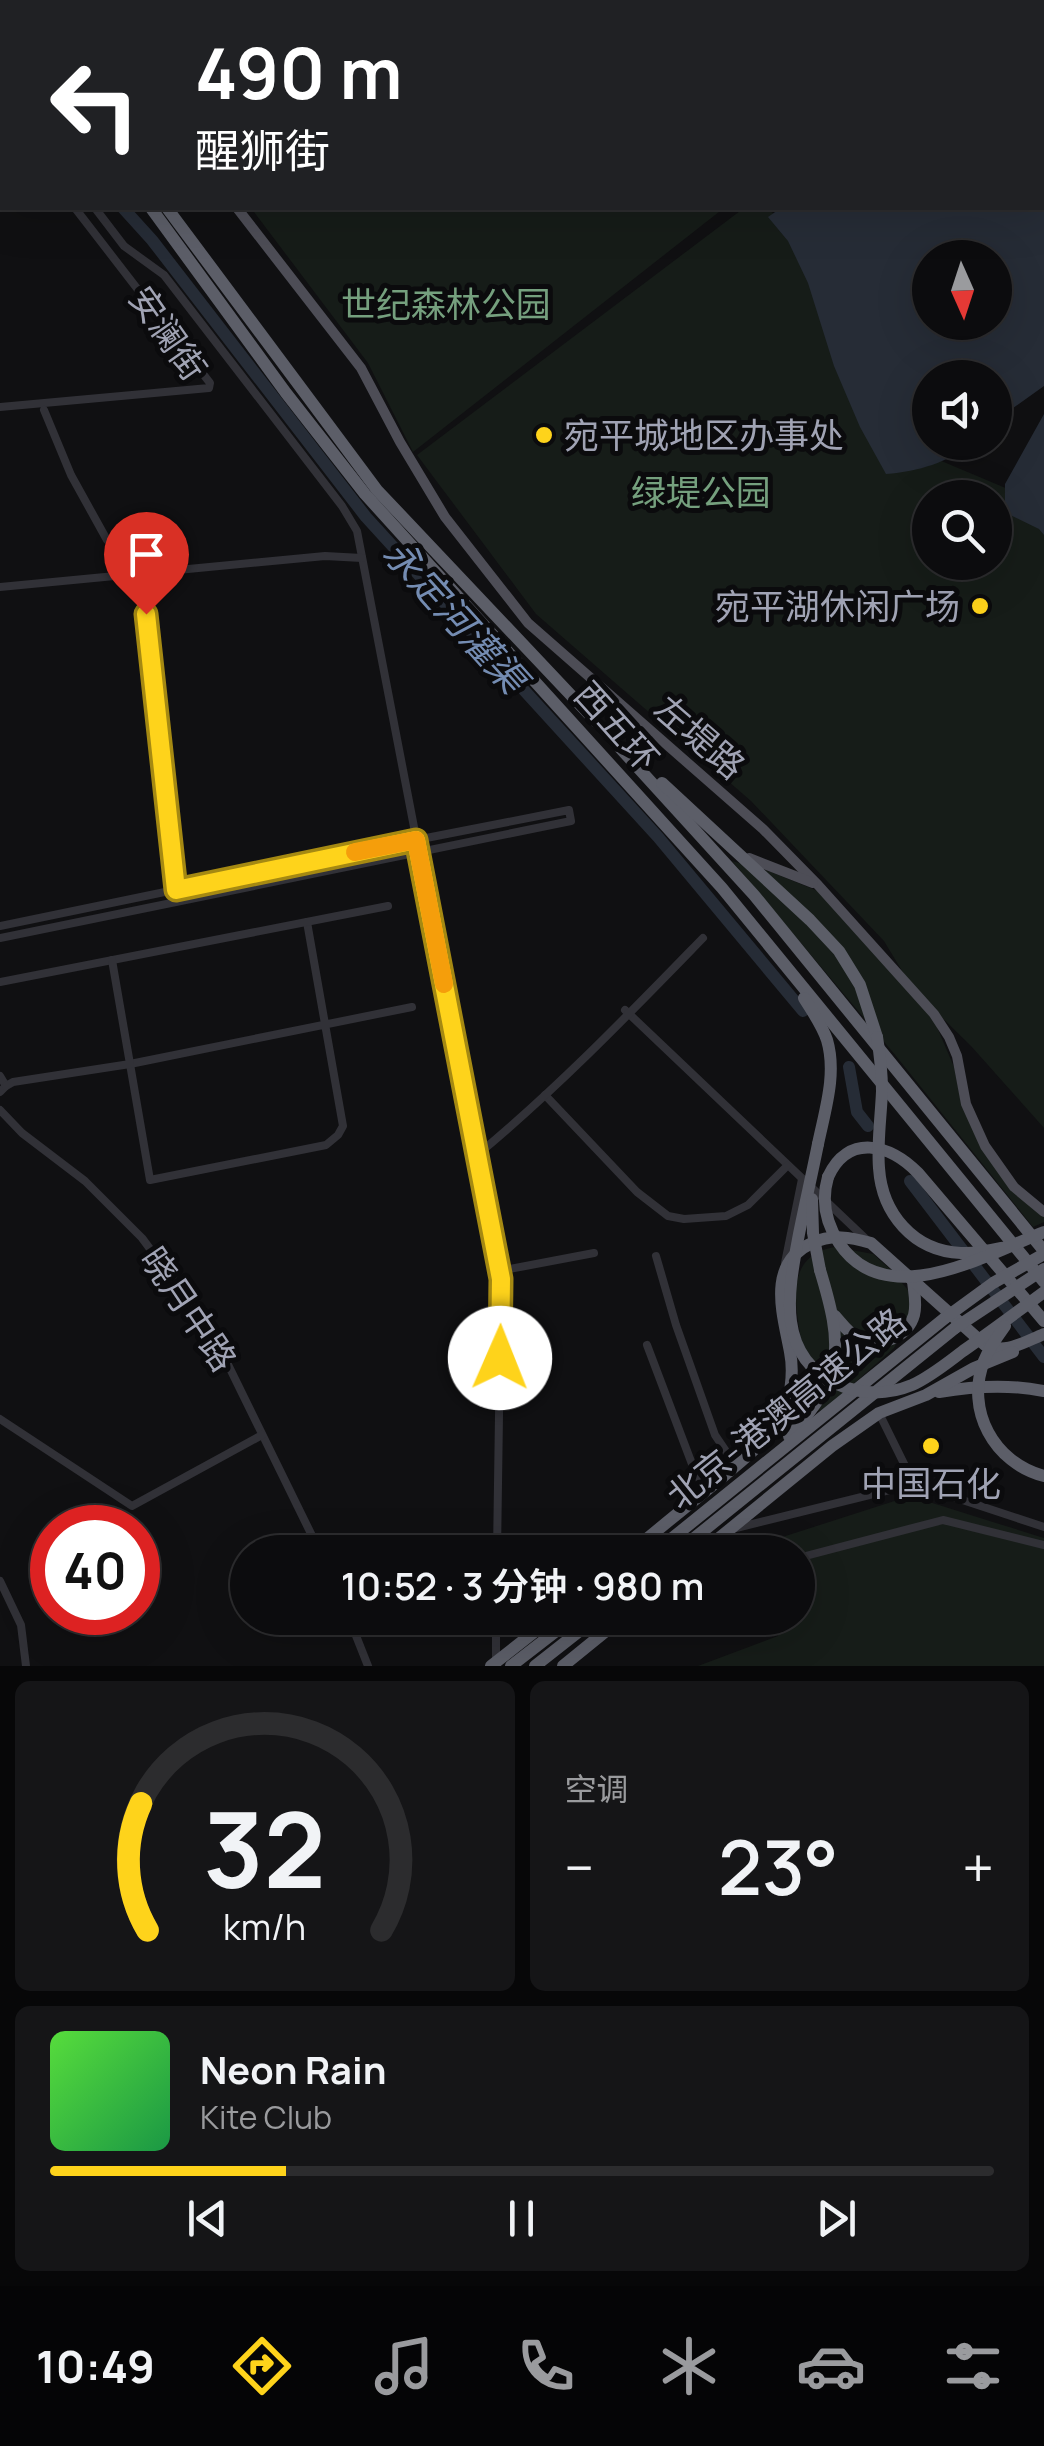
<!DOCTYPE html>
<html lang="zh">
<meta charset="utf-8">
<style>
:root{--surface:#0c0c0e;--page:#151517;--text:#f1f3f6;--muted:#9a9b9e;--line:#2c2c2e;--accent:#fed31b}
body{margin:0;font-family:Manrope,"Noto Sans SC",sans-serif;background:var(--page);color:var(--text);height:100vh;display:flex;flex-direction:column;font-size:38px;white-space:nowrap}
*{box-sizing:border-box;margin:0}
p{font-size:32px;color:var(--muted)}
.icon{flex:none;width:55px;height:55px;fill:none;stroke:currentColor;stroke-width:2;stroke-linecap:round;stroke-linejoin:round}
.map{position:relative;height:1666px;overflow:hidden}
.sheet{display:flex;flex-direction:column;gap:15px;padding:15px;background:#070708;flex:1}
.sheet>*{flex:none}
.guide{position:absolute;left:0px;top:0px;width:1045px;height:210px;box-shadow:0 10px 40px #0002,0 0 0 2px var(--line);background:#202124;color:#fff;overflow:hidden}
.needle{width:65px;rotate:177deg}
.controls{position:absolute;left:912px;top:240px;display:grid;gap:20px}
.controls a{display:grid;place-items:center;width:100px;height:100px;border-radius:50%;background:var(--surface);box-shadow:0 10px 40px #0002,0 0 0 2px var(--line);font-size:50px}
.speed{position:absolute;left:30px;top:1505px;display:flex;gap:20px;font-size:50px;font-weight:700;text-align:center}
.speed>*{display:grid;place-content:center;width:130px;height:130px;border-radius:50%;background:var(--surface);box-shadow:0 10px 40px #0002,0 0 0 2px var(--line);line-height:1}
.speed .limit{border:15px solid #d22;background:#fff;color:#111}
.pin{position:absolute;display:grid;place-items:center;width:85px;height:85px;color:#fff;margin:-102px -42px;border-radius:50% 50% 50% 0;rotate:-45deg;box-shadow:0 0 10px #0007}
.pin .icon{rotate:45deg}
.me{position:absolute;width:110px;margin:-55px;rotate:1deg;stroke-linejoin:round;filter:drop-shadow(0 0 8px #0008)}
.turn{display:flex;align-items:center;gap:35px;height:210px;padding:0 30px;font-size:45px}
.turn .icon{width:130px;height:130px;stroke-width:2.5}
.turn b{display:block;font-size:70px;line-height:85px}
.big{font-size:75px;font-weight:600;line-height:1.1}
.sheet .tile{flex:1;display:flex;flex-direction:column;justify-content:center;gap:15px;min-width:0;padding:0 35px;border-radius:15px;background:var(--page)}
.sheet .dial{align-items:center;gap:0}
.dial svg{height:260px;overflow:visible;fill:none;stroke:var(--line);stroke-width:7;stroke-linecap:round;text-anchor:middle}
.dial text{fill:var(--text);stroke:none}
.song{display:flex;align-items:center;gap:30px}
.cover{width:120px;height:120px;border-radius:15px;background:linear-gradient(135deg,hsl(110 70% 55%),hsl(140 70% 35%))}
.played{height:10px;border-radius:5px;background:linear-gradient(90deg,var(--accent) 25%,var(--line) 25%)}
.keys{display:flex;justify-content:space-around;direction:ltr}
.heat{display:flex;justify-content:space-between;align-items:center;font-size:55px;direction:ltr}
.sheet .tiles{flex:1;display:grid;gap:15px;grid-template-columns:1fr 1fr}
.tile:last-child{grid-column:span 2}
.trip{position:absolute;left:230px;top:1535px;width:585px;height:100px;border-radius:50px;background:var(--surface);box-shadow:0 10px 40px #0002,0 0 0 2px var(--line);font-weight:600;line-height:100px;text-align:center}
.dock{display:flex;height:160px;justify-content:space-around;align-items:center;background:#050506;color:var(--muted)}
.dock .icon{width:70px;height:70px}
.dock .current{color:var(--accent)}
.dock b{font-size:45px;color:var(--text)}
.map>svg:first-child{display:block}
.green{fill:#161c18;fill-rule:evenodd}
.water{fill:#262c36;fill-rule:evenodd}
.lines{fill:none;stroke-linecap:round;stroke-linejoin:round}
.river{stroke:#262c36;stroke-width:12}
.minor{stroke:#313137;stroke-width:8}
.major{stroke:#4d4d56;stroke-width:10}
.highway{stroke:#5c5e68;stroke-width:12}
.highway-bridge{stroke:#5c5e68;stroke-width:12}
.route-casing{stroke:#a58912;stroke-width:25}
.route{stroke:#fed31b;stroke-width:18}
.slow{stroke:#f59e0b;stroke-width:18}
.poi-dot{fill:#fed31b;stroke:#0b0b0d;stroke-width:4}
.labels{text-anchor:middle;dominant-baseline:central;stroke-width:10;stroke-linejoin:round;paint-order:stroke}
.park-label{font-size:35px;fill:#75a07e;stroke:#0b0b0d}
.street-label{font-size:35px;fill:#a0a3b4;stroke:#0b0b0d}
.poi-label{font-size:35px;fill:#a0a3b4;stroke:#0b0b0d;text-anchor:start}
.water-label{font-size:38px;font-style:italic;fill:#748cb2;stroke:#0b0b0d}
</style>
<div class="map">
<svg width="1044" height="1666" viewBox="0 0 1044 1666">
<rect width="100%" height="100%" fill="#101012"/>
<g class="green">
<path d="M89 0H973L970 2H91Z"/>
<path d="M251 208H724L413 452 368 363Z"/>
<path d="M744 208H767L827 261 894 441 1020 494 1044 527V1128L971 1046 913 989 884 941 751 801 536 614 417 455ZM930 498H995V562H930Z"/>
<path d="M732 861 771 872 818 891 934 1020 954 1067 962 1107 1011 1188 1044 1217V1222L1033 1227 896 1056Z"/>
<path d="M835 1247 873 1254 890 1269 908 1290 912 1302 910 1317 894 1348 824 1410 808 1412 799 1406C801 1396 805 1385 805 1375 807 1336 769 1258 835 1247Z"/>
<path d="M910 1496 1044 1538V1666H698L778 1636 773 1620 781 1618H798V1552H773L770 1541Z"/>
</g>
<g class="water">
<path d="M1044 8V386L995 421V378H930V442L973 443C946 463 920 471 886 474L860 427 834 366 808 283 788 241 768 217 781 208H1042ZM930 258H995V322H930Z"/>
<path d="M1044 414V535L1039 529 1008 514 1005 508V484Z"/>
</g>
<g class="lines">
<g class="river">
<path d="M861 0 863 2"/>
<path d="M0 65 2 68"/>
<path d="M123 208 152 240 366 517 658 837 803 1011"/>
<path d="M849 1067 857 1112 868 1126"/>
<path d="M910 1181 1044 1357"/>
</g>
<g class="minor">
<path d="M0 83 2 86"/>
<path d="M0 187H2"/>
<path d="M95 208 124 246 164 275 342 506 357 531 501 1279 497 1552"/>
<path d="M0 407 209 388 210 383 75 208"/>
<path d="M44 410 71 475 107 540 142 575 176 891"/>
<path d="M0 587 325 556 362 558"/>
<path d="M307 922 343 1126 338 1135 326 1145 150 1180 130 1064 412 1007"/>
<path d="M0 926 416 840 569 810 571 821 0 938"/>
<path d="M0 982 388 906"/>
<path d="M625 1010 868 1241"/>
<path d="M0 1076 6 1086 0 1092"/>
<path d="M6 1086 13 1082 130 1064 112 960"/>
<path d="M545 1095 637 1192 668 1216 684 1219 726 1216 748 1205 787 1166"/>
<path d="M0 1110 22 1133 85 1181 142 1238 213 1334 320 1552"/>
<path d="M477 1155C558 1088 630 1013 703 938"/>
<path d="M656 1256 676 1325 715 1435 736 1466"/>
<path d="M785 1263 802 1179"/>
<path d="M499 1271 594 1253"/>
<path d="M647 1345 692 1464 705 1491"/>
<path d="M879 1413 914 1484"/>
<path d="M0 1419 132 1506 262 1435"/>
<path d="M736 1528 914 1484 1044 1527"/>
<path d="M798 1558 943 1520 1044 1545"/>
<path d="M0 1581 21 1625 26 1666"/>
<path d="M349 1618 368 1666"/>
<path d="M496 1662V1618"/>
</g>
<g class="major">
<path d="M75 0 77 2"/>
<path d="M237 208 361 368 400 442 445 517 528 623 763 829 818 885 934 1014 949 1037 957 1056 966 1104 985 1146 1014 1187 1044 1212"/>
<path d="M749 858 813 883"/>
</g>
<g class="highway">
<path d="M3 0 5 2"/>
<path d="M34 0 36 2"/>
<path d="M0 20 2 22"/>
<path d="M151 208 286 393 365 494 722 888 1044 1282"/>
<path d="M167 208 377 490 601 727 754 895 1044 1251"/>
<path d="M662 783 810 920 839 951 860 985 877 1037"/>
<path d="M804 998C812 1011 822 1025 827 1040 837 1074 825 1110 818 1144"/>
<path d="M828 1177C848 1133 890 1144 918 1173L1044 1321"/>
<path d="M835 1316C842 1324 849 1334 859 1339 880 1348 908 1337 914 1315 917 1304 914 1292 913 1281"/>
<path d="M939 1392C974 1386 1009 1384 1044 1391"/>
<path d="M789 1436C845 1376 843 1346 820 1270"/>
<path d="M631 1552C656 1531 682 1510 708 1489 733 1468 762 1447 780 1419 791 1402 794 1372 790 1352 783 1314 766 1264 812 1243 832 1234 850 1237 871 1243L985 1345C1005 1355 1024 1342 1044 1334"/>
<path d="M655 1552 945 1318"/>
<path d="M677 1552 955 1328"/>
<path d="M702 1552 832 1446 879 1413 926 1395 974 1368 1013 1352"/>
<path d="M491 1666 552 1618"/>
<path d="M511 1666 573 1618"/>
<path d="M535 1666 596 1618"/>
<path d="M563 1666 622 1618"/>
</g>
<g class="highway-bridge">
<path d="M877 1037C880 1055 882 1073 882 1091 881 1117 877 1142 879 1168 882 1213 913 1251 961 1253 976 1254 992 1250 1006 1247"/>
<path d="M818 1144C812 1174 805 1204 799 1234 789 1288 774 1355 837 1384 861 1395 888 1395 912 1385 930 1377 947 1363 963 1351 990 1332 1017 1312 1044 1292"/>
<path d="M828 1177C821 1201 826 1223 839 1243 886 1314 987 1254 1044 1232"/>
<path d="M812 1199 813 1233 820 1270"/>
<path d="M945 1318 993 1283 1044 1254"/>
<path d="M1005 1326C997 1337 989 1348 984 1361 965 1410 994 1463 1044 1476"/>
<path d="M955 1328 1044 1269"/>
</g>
</g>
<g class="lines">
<g class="route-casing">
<path id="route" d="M146 614 176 890 416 840 501 1279 500 1358"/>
</g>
<use href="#route" class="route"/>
<path class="slow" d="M355 852 416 840 444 984"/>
</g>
<g class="poi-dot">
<circle cx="544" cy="435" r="10"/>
<circle cx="980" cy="606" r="10"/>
<circle cx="931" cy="1446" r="10"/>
</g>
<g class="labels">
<g class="park-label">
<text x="446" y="304">世纪森林公园</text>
<text x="701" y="492">绿堤公园</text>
</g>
<g class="street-label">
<text transform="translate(168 333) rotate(55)">安澜街</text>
<text transform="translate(617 726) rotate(48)">西五环</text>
<text transform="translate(700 737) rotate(41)">左堤路</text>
<text transform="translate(189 1309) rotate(56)">晓月中路</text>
<text transform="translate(786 1408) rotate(-39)">北京-港澳高速公路</text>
</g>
<g class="poi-label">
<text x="564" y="435">宛平城地区办事处</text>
<text x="960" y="606" text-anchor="end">宛平湖休闲广场</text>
<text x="931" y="1483" text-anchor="middle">中国石化</text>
</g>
<g class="water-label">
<text transform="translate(456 615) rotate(48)">永定河灌渠</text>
</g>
</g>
</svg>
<div class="controls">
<a><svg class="needle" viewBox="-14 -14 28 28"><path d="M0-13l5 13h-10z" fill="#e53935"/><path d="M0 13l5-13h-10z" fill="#9a9b9e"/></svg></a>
<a><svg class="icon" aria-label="sound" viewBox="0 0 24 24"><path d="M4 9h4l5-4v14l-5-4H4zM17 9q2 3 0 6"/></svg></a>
<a><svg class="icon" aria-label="search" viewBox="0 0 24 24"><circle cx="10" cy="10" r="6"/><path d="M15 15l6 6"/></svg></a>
</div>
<div class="speed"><div class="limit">40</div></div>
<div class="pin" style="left:146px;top:614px;background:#d93025"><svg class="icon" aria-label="arrive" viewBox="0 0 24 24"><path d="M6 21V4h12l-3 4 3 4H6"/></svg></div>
<svg class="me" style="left:500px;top:1358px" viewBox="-20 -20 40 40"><circle r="19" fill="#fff"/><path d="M0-13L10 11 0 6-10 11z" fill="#fed31b"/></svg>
<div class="trip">10:52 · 3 分钟 · 980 m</div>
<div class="guide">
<div class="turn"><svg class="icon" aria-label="left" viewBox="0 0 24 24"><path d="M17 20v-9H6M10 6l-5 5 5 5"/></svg><div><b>490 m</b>醒狮街</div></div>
</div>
</div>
<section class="sheet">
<div class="tiles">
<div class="tile dial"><svg viewBox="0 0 100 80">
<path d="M14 69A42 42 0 1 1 86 69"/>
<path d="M14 69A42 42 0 0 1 12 30" stroke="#fed31b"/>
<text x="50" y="56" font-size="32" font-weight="700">32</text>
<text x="50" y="72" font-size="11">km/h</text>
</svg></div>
<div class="tile"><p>空调</p>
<div class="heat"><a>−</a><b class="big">23°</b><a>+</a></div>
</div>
<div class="tile">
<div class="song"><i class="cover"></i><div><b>Neon Rain</b><p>Kite Club</p></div></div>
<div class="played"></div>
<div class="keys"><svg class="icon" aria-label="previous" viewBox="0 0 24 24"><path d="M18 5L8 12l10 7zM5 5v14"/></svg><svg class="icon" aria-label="pause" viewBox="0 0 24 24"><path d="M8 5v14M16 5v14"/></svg><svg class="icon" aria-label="next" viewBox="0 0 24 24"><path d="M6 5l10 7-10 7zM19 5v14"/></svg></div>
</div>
</div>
</section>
<nav class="dock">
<b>10:49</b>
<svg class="icon current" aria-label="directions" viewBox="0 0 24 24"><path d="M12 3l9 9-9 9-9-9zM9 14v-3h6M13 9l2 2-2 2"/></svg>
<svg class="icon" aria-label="music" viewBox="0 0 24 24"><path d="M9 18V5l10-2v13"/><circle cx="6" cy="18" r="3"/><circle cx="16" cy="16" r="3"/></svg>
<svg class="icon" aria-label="phone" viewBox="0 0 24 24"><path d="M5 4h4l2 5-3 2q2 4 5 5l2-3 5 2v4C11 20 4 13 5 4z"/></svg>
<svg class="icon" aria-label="climate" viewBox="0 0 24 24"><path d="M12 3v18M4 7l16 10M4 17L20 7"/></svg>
<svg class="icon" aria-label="car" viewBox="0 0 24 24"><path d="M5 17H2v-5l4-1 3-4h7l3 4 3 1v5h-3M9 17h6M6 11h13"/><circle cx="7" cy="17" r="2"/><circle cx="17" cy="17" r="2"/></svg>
<svg class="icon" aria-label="filters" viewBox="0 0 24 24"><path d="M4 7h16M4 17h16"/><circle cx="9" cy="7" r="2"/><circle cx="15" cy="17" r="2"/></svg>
</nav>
